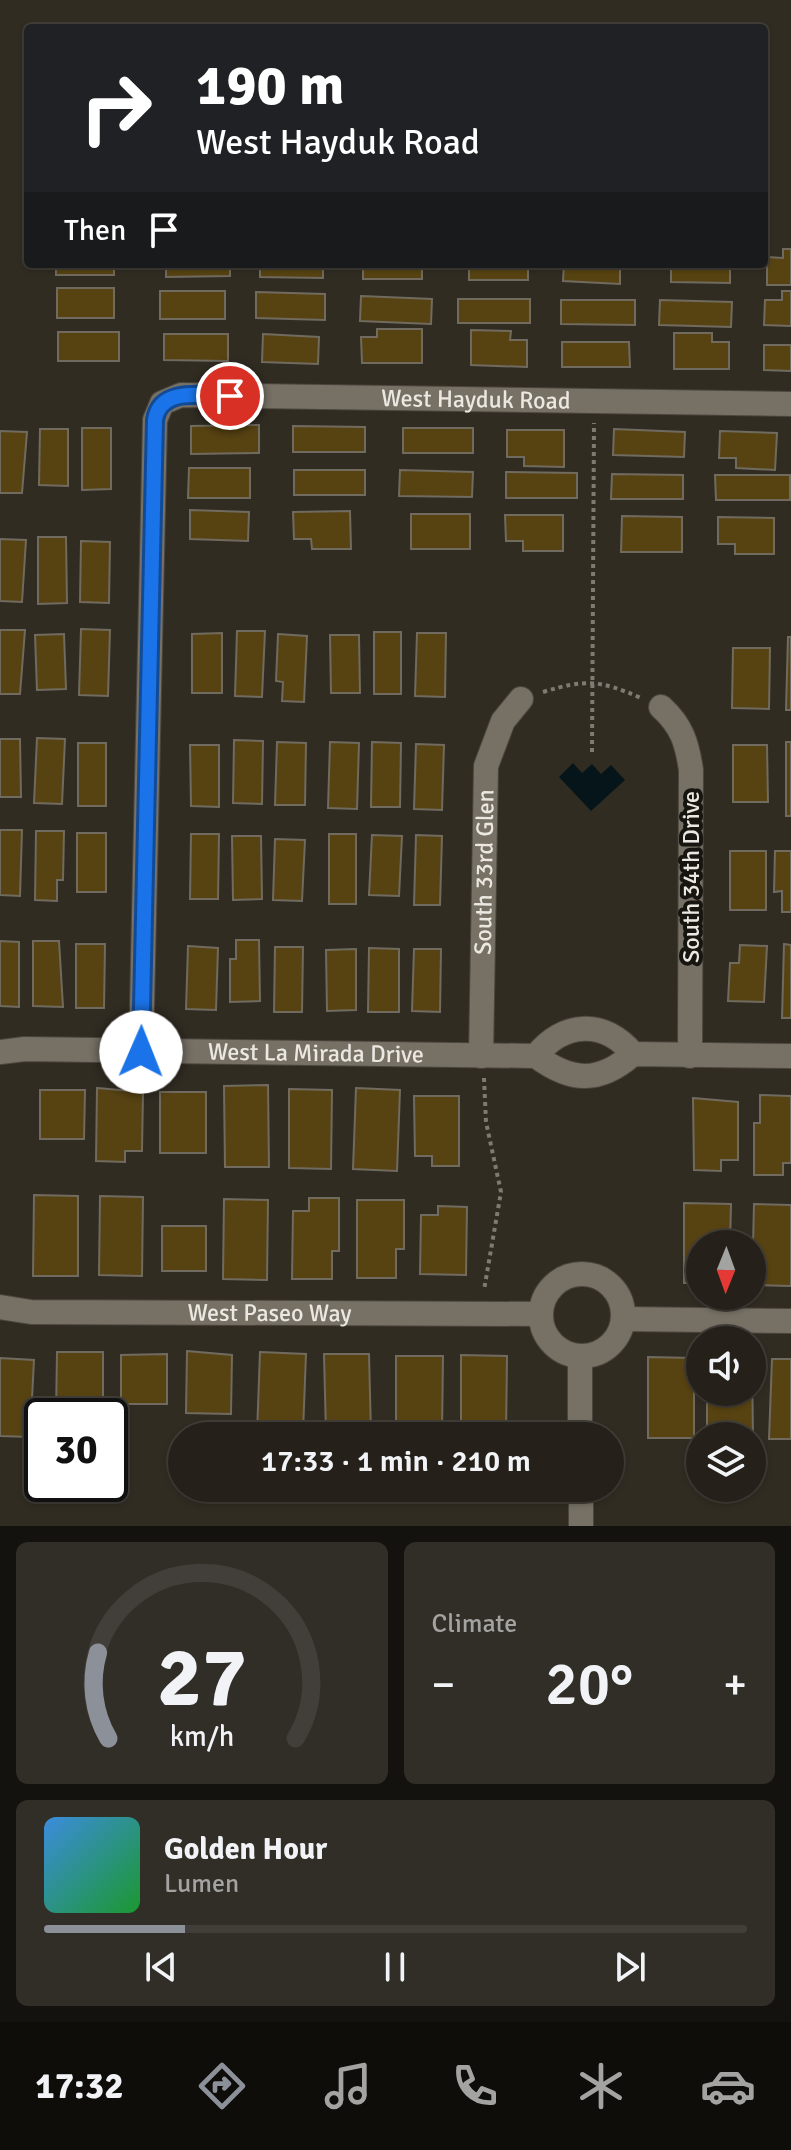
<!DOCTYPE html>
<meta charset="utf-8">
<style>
:root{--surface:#25211a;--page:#312e27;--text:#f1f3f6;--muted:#a3a3a2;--line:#423e39;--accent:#8c9099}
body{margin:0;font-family:Signika,sans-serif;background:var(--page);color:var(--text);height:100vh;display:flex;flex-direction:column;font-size:30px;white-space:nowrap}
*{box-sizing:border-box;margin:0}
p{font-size:26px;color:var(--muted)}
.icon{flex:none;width:44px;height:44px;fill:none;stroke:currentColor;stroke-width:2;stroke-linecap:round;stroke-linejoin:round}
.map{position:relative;height:1526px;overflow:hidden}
.panel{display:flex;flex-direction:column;gap:16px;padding:16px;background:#14120e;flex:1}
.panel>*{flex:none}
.guide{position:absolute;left:24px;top:24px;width:744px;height:244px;border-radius:8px;box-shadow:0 2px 6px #0004,0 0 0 2px var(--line);background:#202124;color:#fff;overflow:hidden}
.needle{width:52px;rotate:181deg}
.controls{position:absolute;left:686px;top:1230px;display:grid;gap:16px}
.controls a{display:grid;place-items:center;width:80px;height:80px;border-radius:50%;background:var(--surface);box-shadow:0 2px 6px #0004,0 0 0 2px var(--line);font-size:40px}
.speed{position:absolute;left:24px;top:1398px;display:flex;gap:16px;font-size:40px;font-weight:700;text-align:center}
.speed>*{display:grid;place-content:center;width:104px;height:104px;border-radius:50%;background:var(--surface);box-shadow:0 2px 6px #0004,0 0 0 2px var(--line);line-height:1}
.speed .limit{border:4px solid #111;border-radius:12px;background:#fff;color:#111}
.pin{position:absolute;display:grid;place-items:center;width:68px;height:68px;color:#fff;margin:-34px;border:4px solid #fff;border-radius:50%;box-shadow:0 2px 8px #0007}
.me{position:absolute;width:88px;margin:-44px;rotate:1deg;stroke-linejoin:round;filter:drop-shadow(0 0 6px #0008)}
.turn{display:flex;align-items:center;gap:28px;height:168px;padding:0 40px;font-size:36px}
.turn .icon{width:104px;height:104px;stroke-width:2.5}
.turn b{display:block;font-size:56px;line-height:68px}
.then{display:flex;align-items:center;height:76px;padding:0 40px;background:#0003;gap:16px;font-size:30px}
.big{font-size:60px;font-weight:600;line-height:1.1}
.panel .tile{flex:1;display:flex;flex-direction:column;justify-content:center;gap:12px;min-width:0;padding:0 28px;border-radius:12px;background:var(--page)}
.panel .dial{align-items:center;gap:0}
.dial svg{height:208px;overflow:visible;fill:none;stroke:var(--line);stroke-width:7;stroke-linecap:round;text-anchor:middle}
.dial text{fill:var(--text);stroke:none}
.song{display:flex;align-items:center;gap:24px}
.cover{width:96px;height:96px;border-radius:12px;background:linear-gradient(135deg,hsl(210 70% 55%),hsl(130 70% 35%))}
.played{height:8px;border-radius:4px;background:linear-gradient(90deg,var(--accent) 20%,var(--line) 20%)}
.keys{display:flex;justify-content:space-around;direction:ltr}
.heat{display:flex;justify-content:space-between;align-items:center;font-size:44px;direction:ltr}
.panel .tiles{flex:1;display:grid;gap:16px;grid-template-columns:1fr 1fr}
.tile:last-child{grid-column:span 2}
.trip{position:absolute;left:168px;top:1422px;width:456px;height:80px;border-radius:40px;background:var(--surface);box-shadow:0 2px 6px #0004,0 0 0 2px var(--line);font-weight:600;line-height:80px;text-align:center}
.menu{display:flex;height:128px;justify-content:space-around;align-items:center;background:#0f0d0a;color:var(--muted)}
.menu .icon{width:56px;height:56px}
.menu .selected{color:var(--accent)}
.menu b{font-size:36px;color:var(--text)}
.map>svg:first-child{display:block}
.water{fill:#061519}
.building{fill:#574312;stroke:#706a5f;stroke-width:2}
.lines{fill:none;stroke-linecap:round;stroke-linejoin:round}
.minor-casing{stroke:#4b473f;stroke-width:26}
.path{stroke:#7f7b73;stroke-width:4;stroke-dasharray:4 4;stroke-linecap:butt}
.minor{stroke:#767065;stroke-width:24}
.route-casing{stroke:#114b97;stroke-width:20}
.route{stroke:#1a73e8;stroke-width:14}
.labels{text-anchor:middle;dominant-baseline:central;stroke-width:8;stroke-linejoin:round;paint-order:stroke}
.street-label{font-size:24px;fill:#ebe8e2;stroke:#171510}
</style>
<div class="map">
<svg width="791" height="1526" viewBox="0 0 791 1526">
<rect width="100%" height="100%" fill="#312c22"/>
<path class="water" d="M573 763 582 773 592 764 601 774 611 765 625 780 591 811 559 777Z"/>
<g class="building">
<path d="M783 249H791V285H767V257L783 258Z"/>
<rect x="56" y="264" width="58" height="11"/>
<path d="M166 264H230V276L166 277Z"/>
<path d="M260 264H323V278L260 277Z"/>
<rect x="363" y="264" width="59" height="15"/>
<rect x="469" y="264" width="59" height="16"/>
<path d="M564 264H620V284L563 281Z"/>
<path d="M671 264H730V283L671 282Z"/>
<rect x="57" y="288" width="57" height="30"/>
<rect x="160" y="291" width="65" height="28"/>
<path d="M782 291H791V326L764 325 765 300H782Z"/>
<path d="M256 292 325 294V320L256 318Z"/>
<path d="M361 296 432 299 431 324 360 321Z"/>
<rect x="458" y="299" width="72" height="24"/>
<path d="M561 300H635V325L561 324Z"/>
<path d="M660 300 732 302 731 327 659 325Z"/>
<path d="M377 329H422V363H362L361 337H377Z"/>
<path d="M471 330 511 331 510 340H527V367L471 365Z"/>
<rect x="58" y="332" width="61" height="29"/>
<path d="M674 333H712V342H729V369H674Z"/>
<path d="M164 334H228V361L164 360Z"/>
<path d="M263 334 319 337 318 364 262 362Z"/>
<path d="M562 342H629L630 367H562Z"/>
<path d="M764 345H791V371L764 370Z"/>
<path d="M259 425V453L191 454V426Z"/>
<path d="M293 426 365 427V452H293Z"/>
<path d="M82 428H111V489L82 490Z"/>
<rect x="403" y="428" width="70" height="25"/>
<path d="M40 429H68V486L39 485Z"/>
<path d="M614 429 685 432 684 457 613 455Z"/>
<path d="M507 430H564V467L524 466V457H507Z"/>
<path d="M0 431 27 432 22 493H0Z"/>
<path d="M720 431 777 433 775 470 736 468V458H719Z"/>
<path d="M189 468H250V498H188Z"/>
<rect x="294" y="470" width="71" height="25"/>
<path d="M400 470 473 472 472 497 399 496Z"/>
<path d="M506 472 577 473V498H506Z"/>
<path d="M612 474 683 475V499H611Z"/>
<path d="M715 475H790V500H716Z"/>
<path d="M190 510 249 512 248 541 190 539Z"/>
<path d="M350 511 351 549H312L311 539H294L293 512Z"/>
<rect x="411" y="514" width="59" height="35"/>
<path d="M505 515H563V551H523V541H506Z"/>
<path d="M622 516 682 517V552H621Z"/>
<path d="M718 517 774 518V554H735V544H718Z"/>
<path d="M38 537H66L67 603 38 604Z"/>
<path d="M0 539 26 540 22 602 0 601Z"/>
<path d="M81 541 110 542 109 603 80 602Z"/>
<path d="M81 629 110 630 108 696 79 695Z"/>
<path d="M0 630H25L20 694H0Z"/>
<path d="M237 631H265L262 697 235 696Z"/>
<rect x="374" y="632" width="27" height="62"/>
<path d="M222 633V693H192V634Z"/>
<path d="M417 633H446L445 697 415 696Z"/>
<path d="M64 634 66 689 37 690 35 635Z"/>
<path d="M278 634 307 636 304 702 282 701 283 682 276 681Z"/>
<path d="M330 635H359L360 693H331Z"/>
<path d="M788 637H791V710H786Z"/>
<path d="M733 648H770L769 709 732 708Z"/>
<path d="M37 738 65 739 62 804 34 803Z"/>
<path d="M0 739H20L21 797H0Z"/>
<path d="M234 740 263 741 262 804 233 803Z"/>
<path d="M277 742 306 743 305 805H275Z"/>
<path d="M330 742 359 743 357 809 328 808Z"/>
<path d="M372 742 401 743 400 807H371Z"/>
<rect x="786" y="742" width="5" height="74"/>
<rect x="78" y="743" width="28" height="63"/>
<path d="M416 744 444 745 442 810 414 809Z"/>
<path d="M190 745H219V807L191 806Z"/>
<path d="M733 745H767L768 802H733Z"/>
<path d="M0 830H22L20 896 0 895Z"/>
<path d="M36 831H64L63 880H57V901L35 900Z"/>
<rect x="77" y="833" width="29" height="59"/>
<path d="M191 834H219L218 899H190Z"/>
<rect x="329" y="834" width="27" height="70"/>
<path d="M372 835 402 836 399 896 369 895Z"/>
<path d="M416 835 442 836 440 905H414Z"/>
<path d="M232 836H261L262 899 233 900Z"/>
<path d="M275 839 305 840 302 901 273 900Z"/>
<rect x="730" y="851" width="36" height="59"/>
<path d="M775 851H791V912H782V891L774 892Z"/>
<path d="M236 940H259L260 1001 230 1002V959H236Z"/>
<path d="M0 941 19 942V1007L0 1006Z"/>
<path d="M33 941H59L63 1007 33 1006Z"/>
<path d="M76 944H105L104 1008H76Z"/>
<path d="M784 944 791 945V1018H782Z"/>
<path d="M740 945 767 946 764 1002 728 1001 730 963H739Z"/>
<path d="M188 946 218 948 216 1010 186 1009Z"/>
<path d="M275 947H303L302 1012H274Z"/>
<path d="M369 948 399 949V1012H368Z"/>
<path d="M356 949V1010L327 1011 326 950Z"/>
<path d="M414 949H441L440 1012 412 1011Z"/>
<path d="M268 1085 269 1167H225L224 1086Z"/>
<path d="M97 1088 143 1092 142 1151H125V1162L96 1161Z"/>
<path d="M356 1088 400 1090 397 1171 353 1169Z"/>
<path d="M289 1089 332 1090 331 1169 289 1168Z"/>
<path d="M40 1090H85L84 1139H40Z"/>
<rect x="160" y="1092" width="46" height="61"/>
<path d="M760 1095 791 1096V1163H783V1175H754V1123H760Z"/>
<path d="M414 1096H459V1166H432V1156H415Z"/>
<path d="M693 1098 738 1102V1160H721V1171L694 1170Z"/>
<path d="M34 1195 78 1196V1276H33Z"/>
<path d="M100 1196 143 1197 142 1276 99 1275Z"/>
<path d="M309 1198H339V1251H332V1279H292L293 1211H309Z"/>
<path d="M224 1199 268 1200 267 1280 223 1279Z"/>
<path d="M357 1200H404V1249H396V1278H357Z"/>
<path d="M684 1203 731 1204 730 1244H700V1283H684Z"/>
<path d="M754 1204 791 1205V1286L752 1285Z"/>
<path d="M438 1206 467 1207 466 1275 420 1274 421 1215H438Z"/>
<rect x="162" y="1226" width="44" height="45"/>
<path d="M187 1351 232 1355 231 1414 186 1413Z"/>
<path d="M57 1352H103V1416H56Z"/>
<path d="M260 1352 306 1354 303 1432H292L291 1436 257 1434Z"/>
<path d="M167 1354V1404H121V1355Z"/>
<path d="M324 1354H369L371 1434H326Z"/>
<path d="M461 1355 507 1356 506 1436 461 1435Z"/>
<path d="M396 1356H443L442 1433H396Z"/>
<path d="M648 1357 694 1358V1438H648Z"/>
<path d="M0 1358 34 1360 30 1437 0 1436Z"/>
<path d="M752 1358 753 1440 752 1436H732V1428L720 1427 721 1436H707V1392H752Z"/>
<path d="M772 1359H791V1439H769Z"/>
</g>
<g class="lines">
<g class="minor-casing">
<g id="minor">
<path d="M661 707C682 726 687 743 691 770L690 1056"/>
<path id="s1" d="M0 1052 25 1049 536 1056C571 1082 599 1084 633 1054L791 1056"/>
<path id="s2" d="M141 1052 155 420 162 403 181 395 791 404"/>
<path id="s3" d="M481 1056 486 766 503 721 521 699"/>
<path d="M536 1056C563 1021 605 1019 633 1054"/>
<circle cx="582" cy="1315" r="41"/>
<path id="s4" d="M0 1307 31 1312 541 1314"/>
<path d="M624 1319 791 1321"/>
<path d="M580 1356V1436"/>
<path d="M581 1488V1526"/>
</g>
</g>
<g class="path">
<path d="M543 692C586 679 600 680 641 698"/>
<path d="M592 752 594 423"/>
<path d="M484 1078 486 1122 501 1192 484 1290"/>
</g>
<use href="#minor" class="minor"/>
</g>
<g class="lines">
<g class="route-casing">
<path id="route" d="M141 1052 155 420C160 386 204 396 230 396"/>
</g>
<use href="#route" class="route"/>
</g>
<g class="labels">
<g class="street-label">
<text stroke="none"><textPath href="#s2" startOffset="966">West Hayduk Road</textPath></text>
<text stroke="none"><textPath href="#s3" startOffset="184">South 33rd Glen</textPath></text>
<text transform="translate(691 877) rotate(-90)">South 34th Drive</text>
<text stroke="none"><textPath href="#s1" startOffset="316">West La Mirada Drive</textPath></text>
<text stroke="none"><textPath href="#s4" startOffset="270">West Paseo Way</textPath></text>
</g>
</g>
</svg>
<div class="controls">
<a><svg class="needle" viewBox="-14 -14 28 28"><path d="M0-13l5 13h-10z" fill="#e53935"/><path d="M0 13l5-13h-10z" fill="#a3a3a2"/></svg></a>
<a><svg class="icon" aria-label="sound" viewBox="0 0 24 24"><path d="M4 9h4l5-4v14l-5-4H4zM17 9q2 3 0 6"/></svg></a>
<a><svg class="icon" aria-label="layers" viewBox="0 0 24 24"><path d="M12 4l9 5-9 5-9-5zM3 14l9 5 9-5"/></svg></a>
</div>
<div class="speed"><div class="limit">30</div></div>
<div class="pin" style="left:230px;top:396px;background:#d93025"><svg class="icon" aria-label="arrive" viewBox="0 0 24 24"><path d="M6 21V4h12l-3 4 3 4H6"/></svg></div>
<svg class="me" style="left:141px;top:1052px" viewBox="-20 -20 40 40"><circle r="19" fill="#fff"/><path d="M0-13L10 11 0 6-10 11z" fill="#1a73e8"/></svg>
<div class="trip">17:33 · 1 min · 210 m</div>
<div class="guide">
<div class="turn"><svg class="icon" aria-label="right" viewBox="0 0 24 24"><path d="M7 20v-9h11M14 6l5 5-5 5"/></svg><div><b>190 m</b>West Hayduk Road</div></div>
<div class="then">Then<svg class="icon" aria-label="arrive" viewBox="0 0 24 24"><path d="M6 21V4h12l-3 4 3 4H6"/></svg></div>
</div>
</div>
<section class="panel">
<div class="tiles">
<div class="tile dial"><svg viewBox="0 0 100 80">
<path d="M14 69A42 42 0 1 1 86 69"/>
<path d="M14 69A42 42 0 0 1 10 36" stroke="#8c9099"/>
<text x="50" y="56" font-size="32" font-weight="700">27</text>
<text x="50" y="72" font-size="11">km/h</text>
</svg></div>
<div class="tile"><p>Climate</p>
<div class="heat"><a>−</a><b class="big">20°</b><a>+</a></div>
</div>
<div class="tile">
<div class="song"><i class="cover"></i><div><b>Golden Hour</b><p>Lumen</p></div></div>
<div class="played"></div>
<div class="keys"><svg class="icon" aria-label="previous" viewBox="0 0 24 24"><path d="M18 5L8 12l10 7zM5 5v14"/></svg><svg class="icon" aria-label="pause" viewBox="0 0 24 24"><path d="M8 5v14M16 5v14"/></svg><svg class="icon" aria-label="next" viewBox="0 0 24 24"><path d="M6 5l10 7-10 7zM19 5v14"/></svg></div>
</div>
</div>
</section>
<nav class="menu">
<b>17:32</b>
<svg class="icon selected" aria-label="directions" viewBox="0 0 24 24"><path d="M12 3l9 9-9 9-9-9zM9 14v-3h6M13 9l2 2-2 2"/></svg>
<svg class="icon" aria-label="music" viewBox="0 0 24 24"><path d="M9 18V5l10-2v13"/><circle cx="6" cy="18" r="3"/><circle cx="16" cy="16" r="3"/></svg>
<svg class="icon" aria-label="phone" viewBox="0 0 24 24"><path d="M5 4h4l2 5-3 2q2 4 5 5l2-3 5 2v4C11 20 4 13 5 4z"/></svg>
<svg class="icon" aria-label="climate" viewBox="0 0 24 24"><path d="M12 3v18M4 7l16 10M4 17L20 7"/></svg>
<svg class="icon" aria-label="car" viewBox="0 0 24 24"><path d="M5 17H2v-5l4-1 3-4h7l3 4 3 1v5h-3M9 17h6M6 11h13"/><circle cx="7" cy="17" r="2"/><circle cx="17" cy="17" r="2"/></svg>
</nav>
